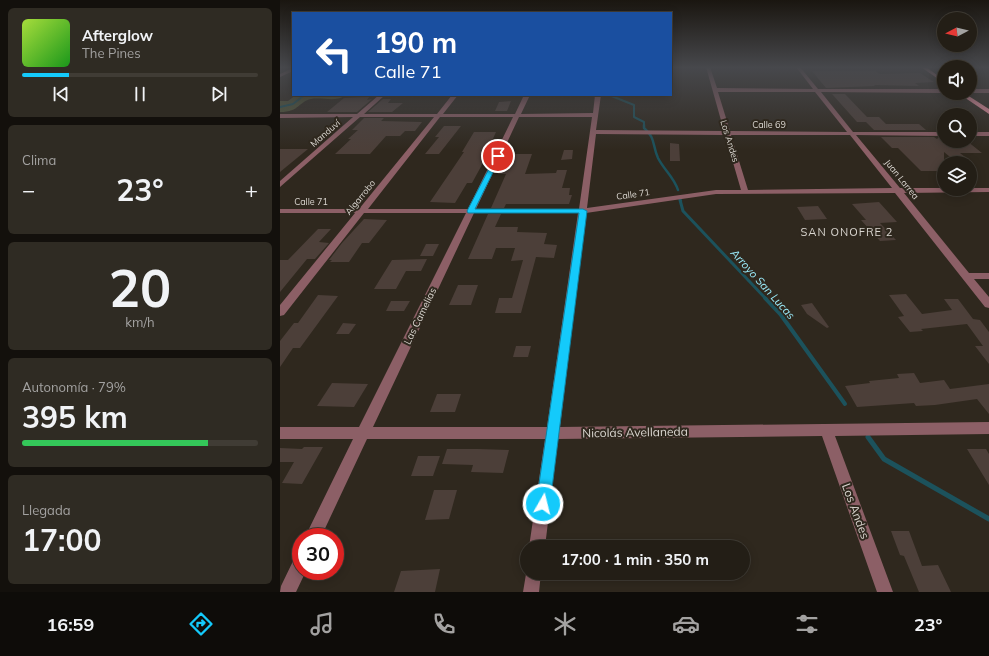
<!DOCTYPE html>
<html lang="es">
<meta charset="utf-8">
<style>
:root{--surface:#231e16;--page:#2f2b23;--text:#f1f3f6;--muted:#a3a2a1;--line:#403c35;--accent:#14cafb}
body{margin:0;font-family:Mulish,sans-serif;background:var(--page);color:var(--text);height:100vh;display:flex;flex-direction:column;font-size:15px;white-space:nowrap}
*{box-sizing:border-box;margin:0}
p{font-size:13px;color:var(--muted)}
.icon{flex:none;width:22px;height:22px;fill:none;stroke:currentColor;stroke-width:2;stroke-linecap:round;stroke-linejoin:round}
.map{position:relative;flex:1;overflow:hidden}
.details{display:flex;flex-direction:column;gap:8px;padding:8px;background:#13100c;width:280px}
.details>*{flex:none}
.hud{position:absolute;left:12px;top:12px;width:380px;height:84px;border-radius:0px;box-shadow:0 2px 10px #0003,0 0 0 1px var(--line);background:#1a4fa0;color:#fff;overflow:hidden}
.needle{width:26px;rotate:263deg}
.buttons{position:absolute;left:657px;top:12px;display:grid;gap:8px}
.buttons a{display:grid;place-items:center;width:40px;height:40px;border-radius:50%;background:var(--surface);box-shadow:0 2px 10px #0003,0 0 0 1px var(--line);font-size:20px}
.speed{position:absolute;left:12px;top:528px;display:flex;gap:8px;font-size:20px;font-weight:700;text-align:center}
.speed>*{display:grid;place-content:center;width:52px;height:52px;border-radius:50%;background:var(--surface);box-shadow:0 2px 10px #0003,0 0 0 1px var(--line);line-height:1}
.speed .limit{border:6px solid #d22;background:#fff;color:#111}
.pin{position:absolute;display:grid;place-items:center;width:34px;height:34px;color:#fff;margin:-17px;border:2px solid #fff;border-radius:50%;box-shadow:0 1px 4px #0007}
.me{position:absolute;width:44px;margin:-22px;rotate:8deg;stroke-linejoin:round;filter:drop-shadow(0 0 3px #0008)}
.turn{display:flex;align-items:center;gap:14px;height:84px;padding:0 16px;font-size:18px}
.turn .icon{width:52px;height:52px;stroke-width:2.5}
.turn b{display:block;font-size:28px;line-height:34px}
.big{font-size:30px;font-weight:700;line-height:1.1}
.details .card{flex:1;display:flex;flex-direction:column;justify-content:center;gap:6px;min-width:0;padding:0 14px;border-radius:6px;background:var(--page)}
.details .dial{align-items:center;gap:0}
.dial b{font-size:52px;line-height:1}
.song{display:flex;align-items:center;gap:12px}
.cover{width:48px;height:48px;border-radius:6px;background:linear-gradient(135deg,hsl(80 70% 55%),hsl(120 70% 35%))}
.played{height:4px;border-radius:2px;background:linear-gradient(90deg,var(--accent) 20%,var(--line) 20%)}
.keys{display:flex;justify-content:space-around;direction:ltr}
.heat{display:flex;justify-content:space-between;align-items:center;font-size:22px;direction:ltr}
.charge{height:6px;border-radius:3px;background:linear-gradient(90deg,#34c759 79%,var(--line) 0)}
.trip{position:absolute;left:240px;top:540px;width:230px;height:40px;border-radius:20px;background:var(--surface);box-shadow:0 2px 10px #0003,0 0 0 1px var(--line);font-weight:700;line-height:40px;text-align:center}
.tab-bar{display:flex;height:64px;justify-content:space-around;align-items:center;background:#0e0c09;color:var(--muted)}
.tab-bar .icon{width:28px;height:28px}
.tab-bar .selected{color:var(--accent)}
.tab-bar b{font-size:18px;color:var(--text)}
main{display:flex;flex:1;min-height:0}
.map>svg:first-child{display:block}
.green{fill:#505537}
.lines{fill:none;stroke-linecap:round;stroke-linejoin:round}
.stream-far4{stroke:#1c525c;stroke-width:2}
.stream-far3{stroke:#1c525c;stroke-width:2.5}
.stream-far2{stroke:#1c525c;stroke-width:3}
.stream-far1{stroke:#1c525c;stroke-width:4}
.stream{stroke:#1c525c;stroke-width:5}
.building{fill:#4c3f39}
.minor{fill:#8c5f66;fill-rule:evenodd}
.major{fill:#ef93a3;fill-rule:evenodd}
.route{fill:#14cafb;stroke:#0d83a3}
.labels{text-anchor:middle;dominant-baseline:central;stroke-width:4;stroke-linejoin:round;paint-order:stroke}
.far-street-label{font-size:9px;fill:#dad6d0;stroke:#2f281e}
.street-label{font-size:10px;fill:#dad6d0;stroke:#2f281e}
.neighbourhood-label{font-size:11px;letter-spacing:1px;fill:#dad6d0;stroke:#2f281e}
.water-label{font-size:11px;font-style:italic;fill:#9bedfd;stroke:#2f281e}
.near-street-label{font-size:12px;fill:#dad6d0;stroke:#2f281e}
</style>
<main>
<section class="details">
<div class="card">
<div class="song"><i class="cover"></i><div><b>Afterglow</b><p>The Pines</p></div></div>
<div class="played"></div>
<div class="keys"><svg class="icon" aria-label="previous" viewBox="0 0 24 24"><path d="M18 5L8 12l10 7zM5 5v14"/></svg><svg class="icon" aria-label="pause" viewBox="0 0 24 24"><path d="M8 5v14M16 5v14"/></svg><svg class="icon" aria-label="next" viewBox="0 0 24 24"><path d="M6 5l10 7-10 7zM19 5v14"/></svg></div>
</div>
<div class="card"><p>Clima</p>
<div class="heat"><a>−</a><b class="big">23°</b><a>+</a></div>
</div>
<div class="card dial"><b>20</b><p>km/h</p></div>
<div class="card"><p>Autonomía · 79%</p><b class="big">395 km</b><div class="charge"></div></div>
<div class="card"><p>Llegada</p><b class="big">17:00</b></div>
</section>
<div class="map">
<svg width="709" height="592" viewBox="0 0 709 592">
<rect width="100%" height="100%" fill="#2f281e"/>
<path class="green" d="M16 95H65C56 103 43 97 31 99 19 101 20 112 0 112V101H8Z"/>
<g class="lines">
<g class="stream-far4">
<path d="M329 95 354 105V117L364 122V126"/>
<path d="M0 107 13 104 23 96 28 95"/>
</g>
<g class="stream-far3">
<path d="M364 125V128C376 138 372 145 378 158 384 170 394 177 398 190"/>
<path d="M400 199 401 201"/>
</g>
<path class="stream-far2" d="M400 200 403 211 486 299"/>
<path class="stream-far1" d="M485 298 501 315 565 404"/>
<path class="stream" d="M588 437 604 459 709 519"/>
</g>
<g class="building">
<path d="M532 71H595L600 74 640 73 654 82 635 83 639 86 594 85 595 86 546 88Z"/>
<path d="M552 94H565L587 117H599L606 124H639L646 130H594L586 122H577Z"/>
<path d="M89 97 87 100 92 99 77 112H47L64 98Z"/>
<path d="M103 99H111L108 103H123L112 112H88Z"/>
<path d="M231 101 227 111H215L219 102Z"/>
<path d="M84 118H104L101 121 142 122 135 131H125L120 136H106L90 154H55L71 139H68L78 130H72Z"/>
<path d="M164 126H181L159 154H145L159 137H155Z"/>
<path d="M194 132H216L212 141H215L192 183H187L175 203 150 202 184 152H182Z"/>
<path d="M601 137H654L657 139 659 137 664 141H687L702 153H680L690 161H675L664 152V171H641L618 148H612Z"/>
<path d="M390 143 399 144 400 161H390Z"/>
<path d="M0 149H28L0 172Z"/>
<path d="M284 150H293L292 159 281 160Z"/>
<path d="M227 154H252L245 174 276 173 277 170H287L282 188H290L289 195H292L289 204H226L224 208H211L226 174H218Z"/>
<path d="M599 202 617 222 600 223 616 240 600 241 581 220H586L572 204Z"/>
<path d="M538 206 547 219 525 220 517 207Z"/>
<path d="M208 214H221L215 227H238L237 232 267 233 264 244 277 245 274 258 256 257 241 313H215L219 298H232L243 260 231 261 235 248H216L212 259H188Z"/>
<path d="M84 219 107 220 89 243H82L69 262H50L52 260H49L62 243Z"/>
<path d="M38 229H51L39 242 49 243 35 259H27L0 292V260H8Z"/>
<path d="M146 244H159L153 256H140Z"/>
<path d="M147 259 141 271H126L116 289H94L112 260Z"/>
<path d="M178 285H198L191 305H169Z"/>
<path d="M626 294 642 314 672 310 664 299H678L693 319 700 320 709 332V364L695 346H703L687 324 641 329 643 331 630 332 618 317 624 316 609 295Z"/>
<path d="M38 295 58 296 20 348H13L0 367V341L14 323H18Z"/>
<path d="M111 301H130L124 311H106Z"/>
<path d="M532 303 549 327 547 328 527 314 521 305Z"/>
<path d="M63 323 76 324 69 334H56Z"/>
<path d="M236 346H251L248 357H233Z"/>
<path d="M634 373 640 383 664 380 670 389 709 384V414L697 399 655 405 636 406 634 403 577 407 565 386 590 383 589 381 619 378 617 374Z"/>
<path d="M52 383 88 384 74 407 37 406Z"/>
<path d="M157 394H181L175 412H150Z"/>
<path d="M24 447H43L22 484 2 483 14 462H0V448L22 449Z"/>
<path d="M167 449H198L229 450 223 473 191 472 193 465 162 464Z"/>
<path d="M687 449H706L709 454V485Z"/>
<path d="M138 456H160L153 476H131Z"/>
<path d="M154 490H177L169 519 145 520Z"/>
<path d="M611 531H629L642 566 658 565 671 592H639L624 556 620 555Z"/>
<path d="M160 569 155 592H114L121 571Z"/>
</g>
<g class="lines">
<g class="minor">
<path d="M426 67H430L437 88 533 89 516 67H520L538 89H664V93L541 92 573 132H664V136L576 135 620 188H709V192L624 193 689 273H709V279H694L709 297V308L705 307 615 193 436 194 306 213 280 427 709 422V434L555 436 613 592H597L542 436 278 439 265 547H249L265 439H87L41 537H25L73 439H0V427H79L186 213H84L4 315 0 316V305L75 213H0V209H79L154 117H80L0 187V181L73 117 0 118V114H77L99 95H105L84 114H157L172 95H178L163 114H235L244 95H250L241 114 313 113 315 95H321L316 130 444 131ZM438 92H535L567 132 450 131ZM160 117H233L188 209H88ZM239 117H312L299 209H196ZM316 134 445 135 461 190H436L307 208ZM451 135H570L612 188 468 190ZM194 213H298L267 427H93Z"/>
<path d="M13 68V71L0 77V74Z"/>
<rect x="690" y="89" width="19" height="4"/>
<rect x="690" y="132" width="19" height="4"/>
<path d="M21 555V571H26L16 592H0L1 586 15 557Z"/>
<path d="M247 568V573H261L259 592H243Z"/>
</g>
<g class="major">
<path d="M641 67H646L664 80V83Z"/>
<path d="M678 93H684L709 109V114Z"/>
</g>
</g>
<linearGradient id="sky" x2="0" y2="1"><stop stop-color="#1a1610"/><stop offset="0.45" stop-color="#47484c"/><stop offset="1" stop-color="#47484c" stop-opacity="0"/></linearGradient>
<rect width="709" height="150" fill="url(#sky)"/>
<path class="route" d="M216 155 221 156 195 209H303L307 211 270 504 268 509 263 511 258 509 256 504 299 213H188L187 211Z"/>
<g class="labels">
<g class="far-street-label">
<text x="489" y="124">Calle 69</text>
<text transform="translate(45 133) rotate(-41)">Manduví</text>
<text transform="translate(450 141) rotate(73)">Los Andes</text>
<text transform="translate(622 179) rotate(51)">Juan Larrea</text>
<text transform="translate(353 194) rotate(-8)">Calle 71</text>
<text transform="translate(80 197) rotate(-51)">Algarrobo</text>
<text x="31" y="201">Calle 71</text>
</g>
<g class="street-label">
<text transform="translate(140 316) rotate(-64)">Las Camelias</text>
</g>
<g class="neighbourhood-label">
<text x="567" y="232">SAN ONOFRE 2</text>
</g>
<g class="water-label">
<text transform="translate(483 284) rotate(48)">Arroyo San Lucas</text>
</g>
<g class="near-street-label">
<text transform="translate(355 432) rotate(-1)">Nicolás Avellaneda</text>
<text transform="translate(576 511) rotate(70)">Los Andes</text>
</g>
</g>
</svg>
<div class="buttons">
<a><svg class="needle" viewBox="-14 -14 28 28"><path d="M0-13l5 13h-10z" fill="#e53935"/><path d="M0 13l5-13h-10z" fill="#a3a2a1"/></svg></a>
<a><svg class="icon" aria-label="sound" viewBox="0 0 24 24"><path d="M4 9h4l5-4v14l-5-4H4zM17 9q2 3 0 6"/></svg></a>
<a><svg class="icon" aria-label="search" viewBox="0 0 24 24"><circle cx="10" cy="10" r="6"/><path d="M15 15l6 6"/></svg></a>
<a><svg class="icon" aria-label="layers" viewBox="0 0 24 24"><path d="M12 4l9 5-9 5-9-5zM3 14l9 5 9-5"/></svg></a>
</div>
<div class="speed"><div class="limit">30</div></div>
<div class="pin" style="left:218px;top:156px;background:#d93025"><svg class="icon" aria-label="arrive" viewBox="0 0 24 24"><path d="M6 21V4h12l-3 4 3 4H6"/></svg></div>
<svg class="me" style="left:263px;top:504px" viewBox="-20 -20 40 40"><circle r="17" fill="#14cafb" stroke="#fff" stroke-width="3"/><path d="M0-11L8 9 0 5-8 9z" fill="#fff"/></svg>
<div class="trip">17:00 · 1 min · 350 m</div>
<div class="hud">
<div class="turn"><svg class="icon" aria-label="left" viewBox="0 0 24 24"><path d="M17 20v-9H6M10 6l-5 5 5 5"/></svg><div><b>190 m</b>Calle 71</div></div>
</div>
</div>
</main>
<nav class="tab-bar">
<b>16:59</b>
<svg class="icon selected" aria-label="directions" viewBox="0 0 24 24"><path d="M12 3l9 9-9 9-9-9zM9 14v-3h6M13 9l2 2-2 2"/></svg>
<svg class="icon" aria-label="music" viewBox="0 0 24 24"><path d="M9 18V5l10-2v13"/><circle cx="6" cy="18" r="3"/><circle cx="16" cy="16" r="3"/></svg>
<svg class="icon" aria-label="phone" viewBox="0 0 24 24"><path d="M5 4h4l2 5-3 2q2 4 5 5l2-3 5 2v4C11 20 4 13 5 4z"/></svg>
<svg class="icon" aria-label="climate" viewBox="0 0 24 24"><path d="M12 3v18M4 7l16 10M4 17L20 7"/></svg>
<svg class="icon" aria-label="car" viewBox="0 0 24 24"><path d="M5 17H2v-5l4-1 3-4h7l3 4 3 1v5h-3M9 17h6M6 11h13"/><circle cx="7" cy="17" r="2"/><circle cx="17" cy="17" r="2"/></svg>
<svg class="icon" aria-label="filters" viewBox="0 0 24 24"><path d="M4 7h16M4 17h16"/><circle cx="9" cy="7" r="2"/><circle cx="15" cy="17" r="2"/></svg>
<b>23°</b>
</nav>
